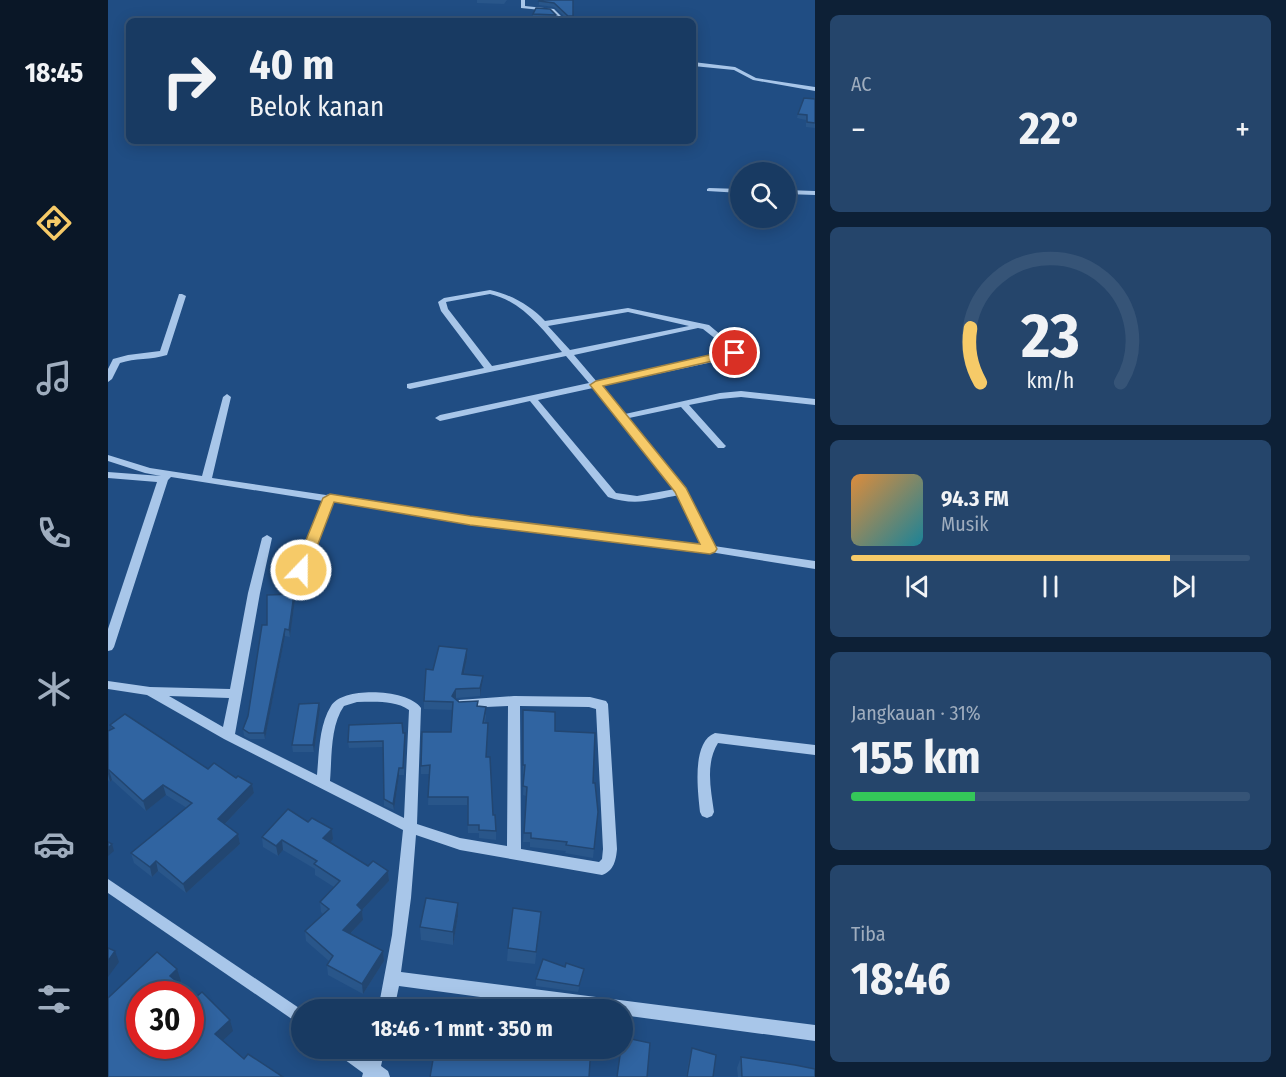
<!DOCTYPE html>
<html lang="id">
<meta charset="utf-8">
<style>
:root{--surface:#183a62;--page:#25456b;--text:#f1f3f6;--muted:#9fadbe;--line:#365477;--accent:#f6ca68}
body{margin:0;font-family:"Fira Sans Condensed",sans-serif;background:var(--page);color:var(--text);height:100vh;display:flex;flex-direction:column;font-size:22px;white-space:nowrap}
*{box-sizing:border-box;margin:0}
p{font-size:20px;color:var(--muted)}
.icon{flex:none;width:33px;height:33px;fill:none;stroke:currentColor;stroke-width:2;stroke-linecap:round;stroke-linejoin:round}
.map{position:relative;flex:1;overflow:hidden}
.drawer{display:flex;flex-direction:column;gap:15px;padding:15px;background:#0d2036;width:471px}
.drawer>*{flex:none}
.top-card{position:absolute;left:18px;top:18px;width:570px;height:126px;border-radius:9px;box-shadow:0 3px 15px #0003,0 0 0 2px var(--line);background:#183a62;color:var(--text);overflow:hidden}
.controls{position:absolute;left:622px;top:162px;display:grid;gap:12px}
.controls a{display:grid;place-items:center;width:66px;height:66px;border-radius:50%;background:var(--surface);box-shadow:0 3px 15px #0003,0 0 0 2px var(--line);font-size:30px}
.speed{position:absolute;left:18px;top:981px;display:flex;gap:12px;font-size:30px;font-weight:700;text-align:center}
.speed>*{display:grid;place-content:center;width:78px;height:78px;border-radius:50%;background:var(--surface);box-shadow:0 3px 15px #0003,0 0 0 2px var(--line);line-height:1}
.speed .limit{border:9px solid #d22;background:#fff;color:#111}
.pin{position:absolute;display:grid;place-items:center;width:51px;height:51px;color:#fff;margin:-26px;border:3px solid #fff;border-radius:50%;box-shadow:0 2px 6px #0007}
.me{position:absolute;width:66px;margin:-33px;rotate:22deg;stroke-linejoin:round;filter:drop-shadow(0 0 4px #0008)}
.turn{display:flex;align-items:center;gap:21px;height:126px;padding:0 24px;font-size:27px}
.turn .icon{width:78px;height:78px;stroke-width:2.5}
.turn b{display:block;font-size:42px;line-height:51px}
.big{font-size:45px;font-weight:700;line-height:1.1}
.drawer .widget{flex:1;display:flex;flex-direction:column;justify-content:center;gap:9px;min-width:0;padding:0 21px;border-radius:9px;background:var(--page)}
.drawer .dial{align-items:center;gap:0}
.dial svg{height:156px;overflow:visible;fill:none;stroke:var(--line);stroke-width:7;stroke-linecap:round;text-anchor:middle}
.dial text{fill:var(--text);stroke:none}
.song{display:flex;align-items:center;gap:18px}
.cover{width:72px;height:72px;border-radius:9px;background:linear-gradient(135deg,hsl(30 70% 55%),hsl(190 70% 35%))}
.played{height:6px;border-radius:3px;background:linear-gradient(90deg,var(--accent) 80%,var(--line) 80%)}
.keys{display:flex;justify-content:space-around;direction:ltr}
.heat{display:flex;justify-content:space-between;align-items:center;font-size:33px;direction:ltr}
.charge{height:9px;border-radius:4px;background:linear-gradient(90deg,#34c759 31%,var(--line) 0)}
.trip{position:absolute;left:183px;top:999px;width:342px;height:60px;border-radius:30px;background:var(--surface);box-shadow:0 3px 15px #0003,0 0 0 2px var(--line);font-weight:700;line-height:60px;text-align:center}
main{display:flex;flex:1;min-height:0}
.menu{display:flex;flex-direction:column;width:108px;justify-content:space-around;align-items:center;background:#0a1727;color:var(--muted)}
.menu .icon{width:42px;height:42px}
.menu .active{color:var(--accent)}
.menu b{font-size:27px;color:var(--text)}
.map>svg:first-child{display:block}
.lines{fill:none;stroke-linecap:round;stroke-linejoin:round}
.minor{fill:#a8c6e9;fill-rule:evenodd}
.wall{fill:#29568a}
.shaded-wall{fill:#224671}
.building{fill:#3064a1;stroke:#224671;stroke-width:1.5;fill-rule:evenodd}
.route{fill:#f6ca68;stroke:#a08344;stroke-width:1.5}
</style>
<main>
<nav class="menu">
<b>18:45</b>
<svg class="icon active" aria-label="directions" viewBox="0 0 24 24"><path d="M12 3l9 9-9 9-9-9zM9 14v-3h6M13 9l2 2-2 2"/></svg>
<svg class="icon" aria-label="music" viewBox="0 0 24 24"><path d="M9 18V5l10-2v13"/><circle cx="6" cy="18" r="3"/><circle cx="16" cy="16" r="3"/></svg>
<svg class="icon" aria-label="phone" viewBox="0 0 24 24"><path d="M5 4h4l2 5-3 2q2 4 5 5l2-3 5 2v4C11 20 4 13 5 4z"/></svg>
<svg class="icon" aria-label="climate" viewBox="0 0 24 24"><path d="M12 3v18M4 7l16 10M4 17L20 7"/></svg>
<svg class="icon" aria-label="car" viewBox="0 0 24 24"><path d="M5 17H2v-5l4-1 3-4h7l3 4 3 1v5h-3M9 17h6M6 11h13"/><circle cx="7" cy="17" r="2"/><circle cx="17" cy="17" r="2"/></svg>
<svg class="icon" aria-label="filters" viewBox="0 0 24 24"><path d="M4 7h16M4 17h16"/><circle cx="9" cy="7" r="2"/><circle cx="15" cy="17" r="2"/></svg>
</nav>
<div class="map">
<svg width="707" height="1077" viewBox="0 0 707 1077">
<rect width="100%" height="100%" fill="#204d83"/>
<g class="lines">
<g class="minor">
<path d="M413 0H417V6L446 9 458 21H453L443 11 413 8Z"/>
<path d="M585 62 627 67 648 78 707 87V91L645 80 626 70 585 66Z"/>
<path d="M601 188 633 189V193L599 191V189Z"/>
<path d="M678 190 707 191V195L678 194Z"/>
<path d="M382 290C402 294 423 306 437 321L520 308 601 325 632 351 628 357 493 386 517 414 612 393 633 391 707 399V405L633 397 612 399 581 405 616 444 618 446 616 448H610L573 407 521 418 579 491 606 546 707 561V569L602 552 362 523 225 502 198 570 193 574 188 570 215 501 63 477 60 480 6 647 4 650 0 651V629L49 482 0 478V472L53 476 37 473 0 461V455L42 468 94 476 115 397 119 394 123 397 104 478 218 495 222 494 227 496 362 517 595 545 571 495C546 500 525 506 500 497L422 401 332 421 327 418 332 415 481 383 458 356 302 389 299 388V384L376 368 333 311 330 302 336 298ZM382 294C414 301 434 329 454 352L384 366 340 309 338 302ZM520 312 581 326 462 350 440 326ZM590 328 595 329 623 351 622 353 489 382 466 355ZM485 388 567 489 529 496 508 493 430 400Z"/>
<path d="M71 294H74L78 296 59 355C43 360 27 358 12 363L4 379 0 382V369L5 359 20 355 52 351Z"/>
<path d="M159 535 164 538 152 593 127 734 209 775C211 753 211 725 223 706 235 686 300 689 313 708L309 824 352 838 399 846 400 706 355 708 351 706 349 703 351 700 406 696 482 697 498 701 500 704 509 849C508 860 506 871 494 875L352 850 308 835 303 898 293 972 707 1025V1041L514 1015V1010H470L291 986 286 1010H270L284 935 295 830 116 739 39 695 0 689V681L42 687 122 689 140 593 154 538ZM61 696 121 698 115 727ZM249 702C267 702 286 700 301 710L296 818 222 781C224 758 222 726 236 706ZM412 706 481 707 488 709 495 849 494 859 491 862 413 849Z"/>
<path d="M607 733 707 745V755L610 743C597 764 603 790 606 812L604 816 599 818 594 816 592 812C590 792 583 742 607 733Z"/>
<path d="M0 879 194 1010V1026L0 893Z"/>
<path d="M227 1048H249L259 1056 261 1048H277L273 1066 280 1071 282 1077H254L255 1073 229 1054Z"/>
</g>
</g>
<g class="wall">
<path d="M369 0H399L396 4 369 3Z"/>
<path d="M465 0V20H460L446 7 431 5V1Z"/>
<path d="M425 14 448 15V19L425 18Z"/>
<path d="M707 99V128L698 127V120L689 118 690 114Z"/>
<path d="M187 600 182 637 177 636 157 739H142L136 736 135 729 140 716 159 625Z"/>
<path d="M359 658 356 674 374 684 372 696 348 698 347 699 351 702 370 701 369 706 378 715 377 723 378 757 385 815 388 831V840L371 838V833H360L359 805H320L321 774H313V766L343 732 345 710 316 709V701L325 670Z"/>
<path d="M211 703 212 709 206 752H185L184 745Z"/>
<path d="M415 710 447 731 485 783 490 812 485 858 457 853 458 851 422 847V842H415L418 796 415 795 416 774H415Z"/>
<path d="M2 725 100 769 144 784 146 793 117 824 130 834 132 844 78 893 50 871 44 877 26 863 23 853 79 808 58 795 38 811 4 780 2 782 0 780V731L4 729Z"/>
<path d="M295 733H297V740L296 775H291L286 810 276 806 275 747 241 748 240 742Z"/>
<path d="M200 822 224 829 225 839 222 842 260 866 280 871 281 881 254 910 255 920 242 934 275 951 276 961 255 994 220 975 219 965 221 961 198 941 197 931 215 914 213 912 212 902 226 887 207 875V869L175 850 170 856 155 847 154 837Z"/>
<path d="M350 903V916L345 945 313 940 312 927Z"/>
<path d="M433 912 427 964 399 961 400 948Z"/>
<path d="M457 967 476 969 470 992 428 986V979Z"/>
<path d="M584 1048 605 1077H578L581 1059Z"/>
<path d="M633 1057 707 1077H630L629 1068Z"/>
</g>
<g class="shaded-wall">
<path d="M186 594 187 600 182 637 181 630Z"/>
<path d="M177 629V636L157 739 156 733Z"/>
<path d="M359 649V658L354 682V674Z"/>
<path d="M375 676 374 684 372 696V688Z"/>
<path d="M348 689V698L345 702 344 696Z"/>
<path d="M211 703 212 709 206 752 205 745Z"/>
<path d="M291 768V775L286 810 285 804Z"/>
<path d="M1 770 4 780 2 782 0 774V771Z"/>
<path d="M144 784 146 793 112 829 110 819Z"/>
<path d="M55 785 58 795 38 811 35 801Z"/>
<path d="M224 829 225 839 217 849 215 838Z"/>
<path d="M130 834 132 844 78 893 75 884Z"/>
<path d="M174 840 175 850 170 856 168 846Z"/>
<path d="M4 844 6 851 0 856V848Z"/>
<path d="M48 861 50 871 44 877 42 867Z"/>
<path d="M280 871 281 881 254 910 255 920 236 940 235 930 249 905Z"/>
<path d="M350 903V916L345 945V932Z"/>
<path d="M7 951 11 962 0 977V961Z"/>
<path d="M275 951 276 961 255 994 254 984Z"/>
<path d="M69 969 73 981 65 988 62 976Z"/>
<path d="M122 1020 125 1031 110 1045 107 1034Z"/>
</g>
<g class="building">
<path d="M432 0H465V16H460L446 3 431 1Z"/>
<path d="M428 8 442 9 448 15 425 14Z"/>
<path d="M696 98 707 99V123L699 122V115L690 114Z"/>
<path d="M186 594 181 630 177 629 156 733H141L135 729 140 716 154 625H159V595Z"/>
<path d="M331 646 359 649 354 674 375 676 372 688 348 689 344 696 351 702 370 701 369 706 378 707 375 723H380L378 757H382L385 815H387L388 831 371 830V825H360V797H320L322 765 313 766 314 732H343L345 702 316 701 318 669 325 670Z"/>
<path d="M211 703 205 745H184L191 704Z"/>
<path d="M415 710 447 712V731L487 733 485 783H487L490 812 486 849 458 845 459 842 423 838V833H416L419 787 415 786 417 765H415Z"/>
<path d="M17 714 100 769 106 763 128 778 130 776 144 784 110 819 130 834 75 884 48 861 42 867 23 853 84 803 55 785 35 801 1 770 0 771V731L6 728 2 725Z"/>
<path d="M294 723 295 733H297L295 768H291L285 804 276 799 275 741 240 742 241 725Z"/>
<path d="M180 809 200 822 204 818 224 829 215 838 260 866 265 861 280 871 249 905 254 910 235 930 275 951 254 984 219 965 225 956 197 931 221 909 212 902 232 881 206 864 209 861 174 840 168 846 154 837Z"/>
<path d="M0 842 4 844 0 848Z"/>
<path d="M318 898 350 903 345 932 312 927Z"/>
<path d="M405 908 433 912 428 952 400 948Z"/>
<path d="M0 948 7 951 0 961Z"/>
<path d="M49 952 69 969 62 976 88 997 94 992 122 1020 107 1034 136 1059 140 1054 175 1077H0V998ZM32 994H82V1046H32Z"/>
<path d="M435 959 457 967 458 963 476 969 471 986 428 979Z"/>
<path d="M514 1037 542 1043 539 1077H509L513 1048H514Z"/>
<path d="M327 1048H483L481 1077H322Z"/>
<path d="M584 1048 608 1055 605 1077H579Z"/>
<path d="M633 1057 687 1065 707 1069V1077H634Z"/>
</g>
<path class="route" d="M627 349 633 353 631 355 495 386 578 488 609 549 607 552 602 554 362 525 226 502 200 570 193 575 186 570 215 498 222 494 362 516 592 544 567 492 482 385 488 381Z"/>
</svg>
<div class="controls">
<a><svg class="icon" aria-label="search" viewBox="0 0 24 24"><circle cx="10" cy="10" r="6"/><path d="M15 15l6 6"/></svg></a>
</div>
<div class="speed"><div class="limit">30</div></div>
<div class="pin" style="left:627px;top:353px;background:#d93025"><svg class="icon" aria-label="arrive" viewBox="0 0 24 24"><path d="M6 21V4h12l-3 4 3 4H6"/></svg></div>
<svg class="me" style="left:193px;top:570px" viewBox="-20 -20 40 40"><circle r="17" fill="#f6ca68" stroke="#fff" stroke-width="3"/><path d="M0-11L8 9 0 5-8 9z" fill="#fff"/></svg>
<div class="trip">18:46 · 1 mnt · 350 m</div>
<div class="top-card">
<div class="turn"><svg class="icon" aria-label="right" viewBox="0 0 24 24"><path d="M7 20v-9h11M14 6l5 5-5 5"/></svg><div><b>40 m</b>Belok kanan</div></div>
</div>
</div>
<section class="drawer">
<div class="widget"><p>AC</p>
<div class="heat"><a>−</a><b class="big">22°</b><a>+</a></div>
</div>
<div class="widget dial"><svg viewBox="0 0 100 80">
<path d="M14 69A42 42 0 1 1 86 69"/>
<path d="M14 69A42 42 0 0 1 9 41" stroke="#f6ca68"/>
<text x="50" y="56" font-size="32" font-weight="700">23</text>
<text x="50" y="72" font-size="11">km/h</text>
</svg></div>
<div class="widget">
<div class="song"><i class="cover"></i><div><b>94.3 FM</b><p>Musik</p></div></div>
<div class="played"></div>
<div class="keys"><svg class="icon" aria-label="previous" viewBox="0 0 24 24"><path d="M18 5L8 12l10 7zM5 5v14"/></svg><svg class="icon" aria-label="pause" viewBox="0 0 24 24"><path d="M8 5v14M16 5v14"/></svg><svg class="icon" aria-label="next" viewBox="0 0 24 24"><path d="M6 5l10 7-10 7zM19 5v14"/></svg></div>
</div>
<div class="widget"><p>Jangkauan · 31%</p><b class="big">155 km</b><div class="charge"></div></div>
<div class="widget"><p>Tiba</p><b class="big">18:46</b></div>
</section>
</main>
